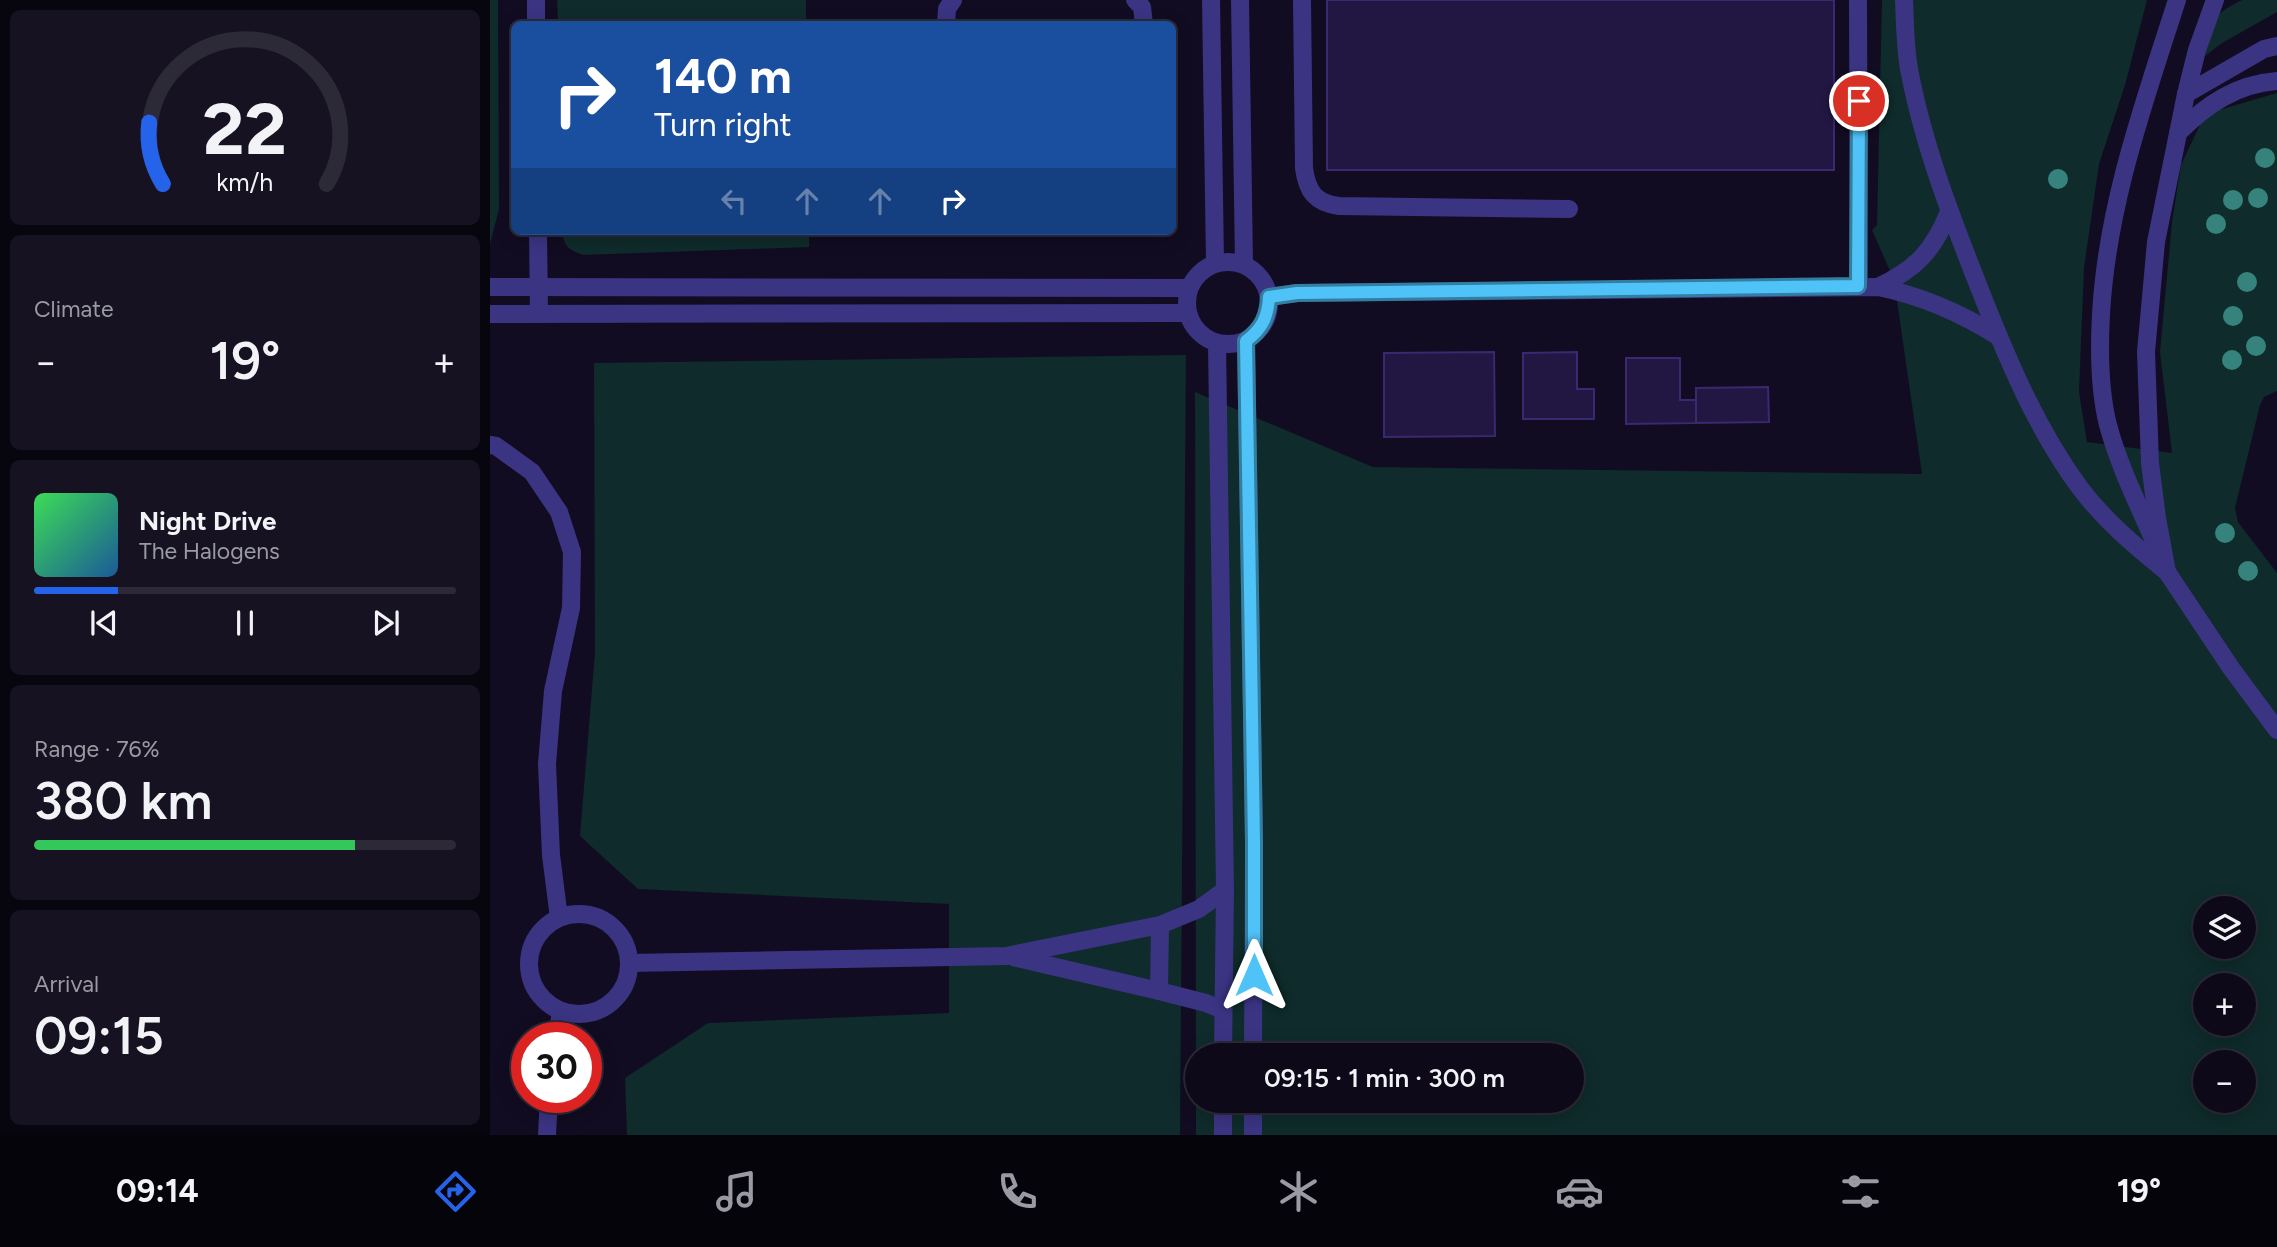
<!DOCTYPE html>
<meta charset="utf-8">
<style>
:root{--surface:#0d0919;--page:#161222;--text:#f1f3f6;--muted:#9a9aa2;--line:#2d2a38;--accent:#2563eb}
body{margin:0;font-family:Figtree,sans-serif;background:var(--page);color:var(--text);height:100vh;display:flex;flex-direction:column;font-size:26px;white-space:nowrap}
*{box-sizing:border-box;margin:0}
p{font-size:23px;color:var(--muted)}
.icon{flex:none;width:38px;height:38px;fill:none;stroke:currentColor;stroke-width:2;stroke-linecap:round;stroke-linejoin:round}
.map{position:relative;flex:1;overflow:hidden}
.sheet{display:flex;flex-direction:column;gap:10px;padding:10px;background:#07050e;width:490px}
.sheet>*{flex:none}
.banner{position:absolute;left:21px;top:21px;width:665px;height:214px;border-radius:10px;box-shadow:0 4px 18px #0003,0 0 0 2px var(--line);background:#1a4fa0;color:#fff;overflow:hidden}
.buttons{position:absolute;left:1703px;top:896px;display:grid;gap:14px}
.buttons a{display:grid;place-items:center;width:63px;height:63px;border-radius:50%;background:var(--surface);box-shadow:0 4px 18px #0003,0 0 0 2px var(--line);font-size:35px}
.speed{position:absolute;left:21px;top:1022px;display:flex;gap:14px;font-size:35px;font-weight:700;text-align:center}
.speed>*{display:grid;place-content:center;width:91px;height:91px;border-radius:50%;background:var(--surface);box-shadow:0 4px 18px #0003,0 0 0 2px var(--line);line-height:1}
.speed .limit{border:10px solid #d22;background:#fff;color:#111}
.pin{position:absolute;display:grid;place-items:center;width:60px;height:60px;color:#fff;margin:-30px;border:4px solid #fff;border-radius:50%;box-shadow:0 2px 7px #0007}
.me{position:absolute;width:77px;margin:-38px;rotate:0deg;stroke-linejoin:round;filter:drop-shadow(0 0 5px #0008)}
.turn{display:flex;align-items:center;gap:24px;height:147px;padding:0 28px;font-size:32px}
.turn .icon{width:91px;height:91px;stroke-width:2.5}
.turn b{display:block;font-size:49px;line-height:60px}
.lanes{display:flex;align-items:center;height:66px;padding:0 28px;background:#0003;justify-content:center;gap:35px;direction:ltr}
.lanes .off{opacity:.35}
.big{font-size:52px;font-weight:600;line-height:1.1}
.sheet .widget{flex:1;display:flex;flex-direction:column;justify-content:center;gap:10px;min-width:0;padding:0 24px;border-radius:10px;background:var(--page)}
.sheet .dial{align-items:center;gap:0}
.dial svg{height:182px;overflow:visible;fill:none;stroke:var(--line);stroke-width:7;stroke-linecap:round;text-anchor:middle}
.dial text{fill:var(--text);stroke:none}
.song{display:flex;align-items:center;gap:21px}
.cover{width:84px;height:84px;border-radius:10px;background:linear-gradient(135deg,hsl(130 70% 55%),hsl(210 70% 35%))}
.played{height:7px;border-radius:4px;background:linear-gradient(90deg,var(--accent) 20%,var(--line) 20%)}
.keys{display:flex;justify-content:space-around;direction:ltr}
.heat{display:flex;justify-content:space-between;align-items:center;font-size:38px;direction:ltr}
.charge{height:10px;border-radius:5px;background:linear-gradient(90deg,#34c759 76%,var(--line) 0)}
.trip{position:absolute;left:695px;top:1043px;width:399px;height:70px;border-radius:35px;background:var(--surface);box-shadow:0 4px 18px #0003,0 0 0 2px var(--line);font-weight:600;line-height:70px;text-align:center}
.menu{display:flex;height:112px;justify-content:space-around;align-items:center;background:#05040a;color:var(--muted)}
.menu .icon{width:49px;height:49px}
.menu .current{color:var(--accent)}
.menu b{font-size:32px;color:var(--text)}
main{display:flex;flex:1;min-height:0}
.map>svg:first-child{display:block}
.green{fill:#0f2b2b;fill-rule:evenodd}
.building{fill:#221743;stroke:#3a2870;stroke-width:2}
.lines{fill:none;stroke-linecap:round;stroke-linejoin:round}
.minor{stroke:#3b3483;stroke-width:18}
.tree{fill:#35837c}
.route-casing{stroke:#337fa1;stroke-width:18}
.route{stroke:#4fc3f7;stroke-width:12}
</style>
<main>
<section class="sheet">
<div class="widget dial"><svg viewBox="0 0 100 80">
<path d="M14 69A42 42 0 1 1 86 69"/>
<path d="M14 69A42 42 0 0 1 8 42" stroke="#2563eb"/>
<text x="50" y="56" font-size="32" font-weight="700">22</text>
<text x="50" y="72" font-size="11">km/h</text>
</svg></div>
<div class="widget"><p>Climate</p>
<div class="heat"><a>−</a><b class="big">19°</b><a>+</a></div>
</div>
<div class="widget">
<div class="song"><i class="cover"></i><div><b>Night Drive</b><p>The Halogens</p></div></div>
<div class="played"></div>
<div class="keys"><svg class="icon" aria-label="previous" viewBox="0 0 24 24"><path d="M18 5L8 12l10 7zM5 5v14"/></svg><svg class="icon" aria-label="pause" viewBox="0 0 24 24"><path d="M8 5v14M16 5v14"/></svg><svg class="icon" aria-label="next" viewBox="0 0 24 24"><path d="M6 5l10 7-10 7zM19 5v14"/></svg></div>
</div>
<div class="widget"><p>Range · 76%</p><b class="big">380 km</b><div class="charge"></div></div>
<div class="widget"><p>Arrival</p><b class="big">09:15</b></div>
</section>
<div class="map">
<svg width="1787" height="1135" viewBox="0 0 1787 1135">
<rect width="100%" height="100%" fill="#110c21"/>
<g class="green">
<path d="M0 0H8L9 209 0 244Z"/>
<path d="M67 0H316V24H68Z"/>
<path d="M1392 0H1657L1635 85 1609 164 1594 268 1589 392 1597 442 1682 453 1670 352 1682 222 1691 165 1715 114 1787 93V391L1774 397 1770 405 1745 508 1748 522 1787 573V1135H706L705 392 883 467 1432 474 1404 280 1382 230 1387 225ZM1715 908H1754V947H1715ZM1715 985H1754V1024H1715ZM707 1055H1082V1101H707ZM1715 1062H1754V1101H1715Z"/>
<path d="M1752 0H1787V12L1732 43 1711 59C1721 25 1718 16 1752 0Z"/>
<path d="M72 231H319V247L93 255C79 250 74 247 72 231Z"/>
<path d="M696 355 690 1135H137L135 1078 218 1023 459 1013V904L148 889 90 836 105 652 104 363Z"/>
</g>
<g class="building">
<rect x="837" y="0" width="507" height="170"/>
<path d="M1004 352 1005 436 894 437V353Z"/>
<path d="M1087 352V389H1104V419H1033V353Z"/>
<path d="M1136 358H1190V400H1206V423L1136 424Z"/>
<path d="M1278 387 1279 422 1206 423V388Z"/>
</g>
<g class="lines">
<g class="minor">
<path d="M46 0V24"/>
<path d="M645 0 652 7 654 24"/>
<path d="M721 0 725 263"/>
<path d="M750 0 754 264"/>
<path d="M812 0 814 168C817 191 825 203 849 206L1079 209"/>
<path d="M1368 0 1369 286"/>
<path d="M1414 0C1415 23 1415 46 1419 69 1434 149 1464 224 1494 300 1520 365 1548 431 1590 488 1615 521 1645 546 1677 572"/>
<path d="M1725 0 1707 50 1696 94 1666 242 1656 352 1660 463 1667 518 1677 572 1741 668 1787 730"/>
<path d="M456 24 457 9 463 0"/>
<path d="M1696 94 1774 49 1787 46"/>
<path d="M1688 133C1716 105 1746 84 1787 81"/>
<path d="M48 231 49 314"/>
<circle cx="738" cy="303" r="41"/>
<path d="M0 287 699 288"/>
<path d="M1388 287C1426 269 1443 251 1459 212"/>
<path d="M779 297 807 293 1388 287C1433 296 1471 313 1509 337"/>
<path d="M0 314 697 313"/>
<path d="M756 341 764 842 763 1055"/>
<path d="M727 344 735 890 733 1055"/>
<path d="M0 445 6 446 42 472 69 512 82 552 81 608 63 691 57 764 61 855 69 918"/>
<path d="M1665 543C1648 504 1629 466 1618 425 1609 389 1609 350 1611 314 1617 205 1654 103 1687 0"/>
<circle cx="89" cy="964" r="50"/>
<path d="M523 957 669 991 716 1003 733 1010"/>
<path d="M139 963 516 956 670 925 709 909 735 890"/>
<path d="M669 991 670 925"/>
<path d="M67 1038 71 1011"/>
<path d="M57 1135 59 1097"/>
<path d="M733 1135V1101"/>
<path d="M763 1135V1101"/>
</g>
</g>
<g class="tree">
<circle cx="1775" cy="158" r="10"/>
<circle cx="1568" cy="179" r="10"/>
<circle cx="1768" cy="198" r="10"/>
<circle cx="1743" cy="200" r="10"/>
<circle cx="1726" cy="224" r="10"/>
<circle cx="1757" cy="282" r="10"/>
<circle cx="1743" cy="316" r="10"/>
<circle cx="1766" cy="346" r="10"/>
<circle cx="1742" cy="360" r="10"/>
<circle cx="1735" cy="533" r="10"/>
<circle cx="1758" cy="571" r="10"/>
</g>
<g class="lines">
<g class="route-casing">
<path id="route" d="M764 975V842L756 341C772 329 778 317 779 297L807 293 1368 286 1369 101"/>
</g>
<use href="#route" class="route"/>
</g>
</svg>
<div class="buttons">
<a><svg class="icon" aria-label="layers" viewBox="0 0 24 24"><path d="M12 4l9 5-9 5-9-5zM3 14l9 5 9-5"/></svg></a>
<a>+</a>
<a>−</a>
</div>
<div class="speed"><div class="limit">30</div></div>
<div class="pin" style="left:1369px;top:101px;background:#d93025"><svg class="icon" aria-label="arrive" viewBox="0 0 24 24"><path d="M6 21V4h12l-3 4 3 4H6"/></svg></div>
<svg class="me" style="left:764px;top:975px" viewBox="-20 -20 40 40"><path d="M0-17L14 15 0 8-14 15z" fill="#4fc3f7" stroke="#fff" stroke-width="4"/></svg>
<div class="trip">09:15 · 1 min · 300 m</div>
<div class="banner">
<div class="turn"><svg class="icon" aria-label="right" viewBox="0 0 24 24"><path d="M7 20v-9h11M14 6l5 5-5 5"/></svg><div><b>140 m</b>Turn right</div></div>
<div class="lanes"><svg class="icon off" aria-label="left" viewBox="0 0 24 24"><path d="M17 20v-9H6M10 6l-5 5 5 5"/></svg><svg class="icon off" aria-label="ahead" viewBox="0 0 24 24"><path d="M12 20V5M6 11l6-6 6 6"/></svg><svg class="icon off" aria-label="ahead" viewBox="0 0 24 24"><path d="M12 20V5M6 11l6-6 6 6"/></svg><svg class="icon" aria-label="right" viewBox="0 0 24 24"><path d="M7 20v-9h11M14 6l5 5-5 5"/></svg></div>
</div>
</div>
</main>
<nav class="menu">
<b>09:14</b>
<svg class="icon current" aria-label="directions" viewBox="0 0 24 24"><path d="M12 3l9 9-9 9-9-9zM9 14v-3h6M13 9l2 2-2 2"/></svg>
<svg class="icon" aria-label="music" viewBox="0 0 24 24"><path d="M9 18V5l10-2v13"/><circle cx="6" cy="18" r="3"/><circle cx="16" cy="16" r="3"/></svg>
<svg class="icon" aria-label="phone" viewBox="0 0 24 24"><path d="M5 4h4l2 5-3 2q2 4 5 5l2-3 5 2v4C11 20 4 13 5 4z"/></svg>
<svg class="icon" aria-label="climate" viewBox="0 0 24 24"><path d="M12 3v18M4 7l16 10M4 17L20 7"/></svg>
<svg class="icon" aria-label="car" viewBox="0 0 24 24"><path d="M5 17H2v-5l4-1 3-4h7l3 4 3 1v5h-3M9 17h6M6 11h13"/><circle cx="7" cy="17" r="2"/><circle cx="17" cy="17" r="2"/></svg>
<svg class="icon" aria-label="filters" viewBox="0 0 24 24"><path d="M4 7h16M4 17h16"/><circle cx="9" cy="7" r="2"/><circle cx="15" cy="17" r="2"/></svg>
<b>19°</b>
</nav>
